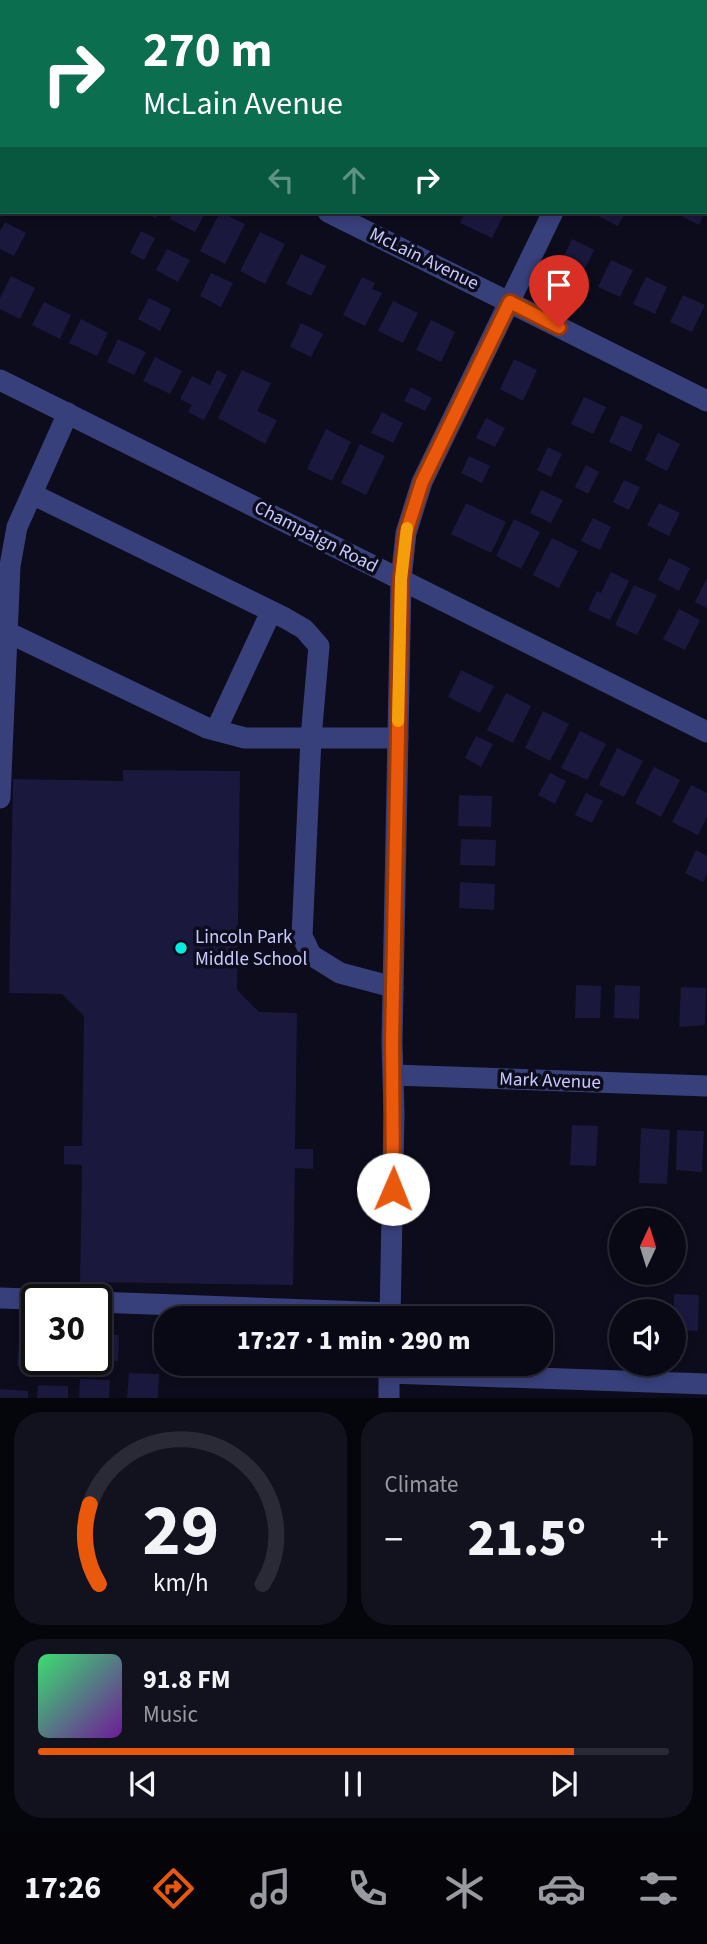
<!DOCTYPE html>
<meta charset="utf-8">
<style>
:root{--surface:#090916;--page:#12121f;--text:#f1f3f6;--muted:#999aa1;--line:#292a35;--accent:#ea580c}
body{margin:0;font-family:"Source Sans 3",sans-serif;background:var(--page);color:var(--text);height:100vh;display:flex;flex-direction:column;font-size:26px;white-space:nowrap}
*{box-sizing:border-box;margin:0}
p{font-size:23px;color:var(--muted)}
.icon{flex:none;width:38px;height:38px;fill:none;stroke:currentColor;stroke-width:2;stroke-linecap:round;stroke-linejoin:round}
.map{position:relative;height:1398px;overflow:hidden}
.panel{display:flex;flex-direction:column;gap:14px;padding:14px;background:#05050c;flex:1}
.panel>*{flex:none}
.hud{position:absolute;left:0px;top:0px;width:707px;height:214px;box-shadow:0 4px 10px #0003,0 0 0 2px var(--line);background:#0b6e4f;color:#fff;overflow:hidden}
.needle{width:46px;rotate:4deg}
.fabs{position:absolute;left:609px;top:1208px;display:grid;gap:14px}
.fabs a{display:grid;place-items:center;width:77px;height:77px;border-radius:50%;background:var(--surface);box-shadow:0 4px 10px #0003,0 0 0 2px var(--line);font-size:35px}
.speed{position:absolute;left:21px;top:1284px;display:flex;gap:14px;font-size:35px;font-weight:700;text-align:center}
.speed>*{display:grid;place-content:center;width:91px;height:91px;border-radius:50%;background:var(--surface);box-shadow:0 4px 10px #0003,0 0 0 2px var(--line);line-height:1}
.speed .limit{border:4px solid #111;border-radius:10px;background:#fff;color:#111}
.pin{position:absolute;display:grid;place-items:center;width:60px;height:60px;color:#fff;margin:-72px -30px;border-radius:50% 50% 50% 0;rotate:-45deg;box-shadow:0 0 7px #0007}
.pin .icon{rotate:45deg}
.me{position:absolute;width:77px;margin:-38px;rotate:1deg;stroke-linejoin:round;filter:drop-shadow(0 0 5px #0008)}
.turn{display:flex;align-items:center;gap:24px;height:147px;padding:0 28px;font-size:32px}
.turn .icon{width:91px;height:91px;stroke-width:2.5}
.turn b{display:block;font-size:49px;line-height:60px}
.lanes{display:flex;align-items:center;height:66px;padding:0 28px;background:#0003;justify-content:center;gap:35px;direction:ltr}
.lanes .off{opacity:.35}
.big{font-size:52px;font-weight:800;line-height:1.1}
.panel .widget{flex:1;display:flex;flex-direction:column;justify-content:center;gap:10px;min-width:0;padding:0 24px;border-radius:28px;background:var(--page)}
.panel .dial{align-items:center;gap:0}
.dial svg{height:182px;overflow:visible;fill:none;stroke:var(--line);stroke-width:7;stroke-linecap:round;text-anchor:middle}
.dial text{fill:var(--text);stroke:none}
.song{display:flex;align-items:center;gap:21px}
.cover{width:84px;height:84px;border-radius:10px;background:linear-gradient(135deg,hsl(140 70% 55%),hsl(280 70% 35%))}
.played{height:7px;border-radius:4px;background:linear-gradient(90deg,var(--accent) 85%,var(--line) 85%)}
.keys{display:flex;justify-content:space-around;direction:ltr}
.heat{display:flex;justify-content:space-between;align-items:center;font-size:38px;direction:ltr}
.panel .tiles{flex:1;display:grid;gap:14px;grid-template-columns:1fr 1fr}
.widget:last-child{grid-column:span 2}
.trip{position:absolute;left:154px;top:1306px;width:399px;height:70px;border-radius:28px;background:var(--surface);box-shadow:0 4px 10px #0003,0 0 0 2px var(--line);font-weight:800;line-height:70px;text-align:center}
.dock{display:flex;height:112px;justify-content:space-around;align-items:center;background:#040409;color:var(--muted)}
.dock .icon{width:49px;height:49px}
.dock .on{color:var(--accent)}
.dock b{font-size:32px;color:var(--text)}
.map>svg:first-child{display:block}
.building{fill:#1a183d}
.lines{fill:none;stroke-linecap:round;stroke-linejoin:round}
.minor{stroke:#38407b;stroke-width:21}
.route-casing{stroke:#983908;stroke-width:18}
.route{stroke:#ea580c;stroke-width:12}
.slow{stroke:#f59e0b;stroke-width:12}
.poi-dot{fill:#06eddf;stroke:#0c0c1d;stroke-width:2.5}
.labels{text-anchor:middle;dominant-baseline:central;stroke-width:7;stroke-linejoin:round;paint-order:stroke}
.street-label{font-size:19px;fill:#c9cbfe;stroke:#0c0c1d}
.poi-label{font-size:19px;fill:#c9cbfe;stroke:#0c0c1d;text-anchor:start}
</style>
<div class="map">
<svg width="707" height="1398" viewBox="0 0 707 1398">
<rect width="100%" height="100%" fill="#0c0c1d"/>
<g class="building">
<path d="M143 212H159L156 218Z"/>
<path d="M173 212H206L195 232 170 219Z"/>
<path d="M220 212 245 224 225 264 200 251Z"/>
<path d="M465 212H505L492 238 460 223Z"/>
<path d="M598 212H625L618 226 596 215Z"/>
<path d="M686 212H705L699 225 683 217Z"/>
<path d="M5 222 26 233 14 256 0 249V231Z"/>
<path d="M141 231 155 238 144 260 130 253Z"/>
<path d="M260 232 285 244 265 284 240 271Z"/>
<path d="M572 239 594 250 581 277 559 267Z"/>
<path d="M167 249 190 260 178 282 156 270Z"/>
<path d="M301 254 326 266 311 296 286 284Z"/>
<path d="M611 260 633 270 620 297 598 287Z"/>
<path d="M211 273 233 283 221 307 200 296Z"/>
<path d="M11 276 35 288 20 319 0 309V298Z"/>
<path d="M362 277 375 283 372 289 382 293 365 326 343 315Z"/>
<path d="M646 277 667 287 655 314 633 304Z"/>
<path d="M683 295 705 305 692 332 670 322Z"/>
<path d="M149 298 171 309 160 331 138 319Z"/>
<path d="M393 301 418 313 403 343 378 331Z"/>
<path d="M44 302 71 315 60 339 32 325Z"/>
<path d="M81 319 108 333 97 356 69 343Z"/>
<path d="M431 320 455 332 441 362 416 350Z"/>
<path d="M301 323 323 334 311 357 290 347Z"/>
<path d="M118 339 146 352 134 375 107 362Z"/>
<path d="M155 357 182 371 170 394 143 381Z"/>
<path d="M514 359 537 370 523 401 500 389Z"/>
<path d="M217 370 227 375 204 420 188 412 192 405 180 399 192 376 210 385Z"/>
<path d="M242 370 271 383 257 411 277 420 265 444 218 418Z"/>
<path d="M411 387 432 398 425 411 404 401Z"/>
<path d="M584 397 606 407 593 434 571 424Z"/>
<path d="M382 412 403 423 393 443 371 433Z"/>
<path d="M621 415 643 425 631 452 609 442Z"/>
<path d="M486 418 505 428 495 447 476 438Z"/>
<path d="M326 429 351 442 332 481 307 469Z"/>
<path d="M658 433 680 444 667 471 645 460Z"/>
<path d="M360 444 385 456 366 495 341 483Z"/>
<path d="M548 447 562 454 551 477 537 470Z"/>
<path d="M469 456 490 466 482 483 461 473Z"/>
<path d="M586 465 599 472 588 494 575 487Z"/>
<path d="M624 480 640 487 629 510 613 502Z"/>
<path d="M541 490 563 500 551 523 530 513Z"/>
<path d="M466 503 506 522 491 553 451 534Z"/>
<path d="M659 503 680 513 669 536 647 525Z"/>
<path d="M593 518 611 527 600 550 581 541Z"/>
<path d="M514 519 540 532 521 569 496 556Z"/>
<path d="M552 538 578 551 559 588 533 575Z"/>
<path d="M669 558 690 568 679 591 658 580Z"/>
<path d="M611 572 629 581 610 620 588 610 597 591 601 593Z"/>
<path d="M707 578V608L695 602Z"/>
<path d="M634 585 657 595 637 635 615 625Z"/>
<path d="M679 609 700 620 685 650 663 639Z"/>
<path d="M461 670 494 686 480 713 448 697Z"/>
<path d="M506 693 531 706 513 743 487 730Z"/>
<path d="M543 711 569 724 550 761 525 748Z"/>
<path d="M580 731 606 744 587 780 561 768Z"/>
<path d="M476 736 493 744 481 767 465 758Z"/>
<path d="M617 748 643 761 624 797 599 785Z"/>
<path d="M654 767 680 780 661 817 635 803Z"/>
<path d="M123 770 240 771 237 990 259 1012 297 1013 295 1149H313V1169L295 1168 293 1285 80 1282 82 1165 64 1164V1146H82L84 1016 62 994 9 993 13 779 123 781Z"/>
<path d="M550 773 566 781 555 804 538 795Z"/>
<path d="M691 785 707 793V817L698 835 672 822Z"/>
<path d="M586 793 603 801 592 823 575 815Z"/>
<path d="M459 795 492 796 491 827 458 826Z"/>
<path d="M461 839 496 840 495 866 460 865Z"/>
<path d="M696 850 707 856V874L703 882 685 873Z"/>
<path d="M460 882 495 884 494 910 459 908Z"/>
<path d="M576 985 601 986 600 1018H575Z"/>
<path d="M615 985 640 986 639 1019 614 1018Z"/>
<path d="M681 987 706 988 705 1025 679 1027Z"/>
<path d="M572 1125 598 1126 596 1166 570 1165Z"/>
<path d="M641 1128 670 1130 667 1184 639 1183Z"/>
<path d="M677 1130 704 1131 702 1172 676 1170Z"/>
<path d="M674 1294 699 1295 698 1331 681 1330V1326H674Z"/>
<path d="M97 1334 119 1335 118 1361 96 1360Z"/>
<path d="M19 1339 35 1340 34 1367 17 1366Z"/>
<path d="M61 1360H78V1369L61 1368Z"/>
<path d="M129 1373 159 1374 158 1398H127Z"/>
<path d="M80 1379 110 1380 109 1398H79Z"/>
<path d="M38 1385 68 1386V1398H37Z"/>
<path d="M0 1389 28 1391V1398H0Z"/>
</g>
<g class="lines">
<g class="minor">
<path d="M535 0 539 2"/>
<path d="M655 2 656 0"/>
<path d="M0 50 2 51"/>
<path d="M705 84H707"/>
<path d="M328 212 707 401"/>
<path d="M0 380 707 732"/>
<path d="M32 494 285 618 304 629 319 646 311 738 302 936 311 955 340 973 393 987"/>
<path d="M7 632 207 728 245 738H398"/>
<path d="M216 730 271 612"/>
<path d="M0 798 10 566 17 527 68 413"/>
<path d="M393 1075 707 1086"/>
<path d="M0 1298 57 1300"/>
<path d="M96 1302 390 1313"/>
<path d="M390 1318 394 1114 392 1042 401 580 406 533 422 482 553 212"/>
<path d="M389 1373 707 1384"/>
<path d="M389 1398V1363"/>
</g>
</g>
<g class="lines">
<g class="route-casing">
<path id="route" d="M393 1189 392 1042 401 579 406 533 422 482 510 302 559 327"/>
</g>
<use href="#route" class="route"/>
<path class="slow" d="M398 721 401 579 407 528"/>
</g>
<circle class="poi-dot" cx="181" cy="948" r="7"/>
<g class="labels">
<g class="street-label">
<text transform="translate(424 259) rotate(26)">McLain Avenue</text>
<text transform="translate(316 537) rotate(27)">Champaign Road</text>
<text transform="translate(550 1081) rotate(2)">Mark Avenue</text>
</g>
<g class="poi-label">
<text x="195" y="937">Lincoln Park<tspan x="195" dy="22">Middle School</tspan></text>
</g>
</g>
</svg>
<div class="fabs">
<a><svg class="needle" viewBox="-14 -14 28 28"><path d="M0-13l5 13h-10z" fill="#e53935"/><path d="M0 13l5-13h-10z" fill="#999aa1"/></svg></a>
<a><svg class="icon" aria-label="sound" viewBox="0 0 24 24"><path d="M4 9h4l5-4v14l-5-4H4zM17 9q2 3 0 6"/></svg></a>
</div>
<div class="speed"><div class="limit">30</div></div>
<div class="pin" style="left:559px;top:327px;background:#d93025"><svg class="icon" aria-label="arrive" viewBox="0 0 24 24"><path d="M6 21V4h12l-3 4 3 4H6"/></svg></div>
<svg class="me" style="left:393px;top:1189px" viewBox="-20 -20 40 40"><circle r="19" fill="#fff"/><path d="M0-13L10 11 0 6-10 11z" fill="#ea580c"/></svg>
<div class="trip">17:27 · 1 min · 290 m</div>
<div class="hud">
<div class="turn"><svg class="icon" aria-label="right" viewBox="0 0 24 24"><path d="M7 20v-9h11M14 6l5 5-5 5"/></svg><div><b>270 m</b>McLain Avenue</div></div>
<div class="lanes"><svg class="icon off" aria-label="left" viewBox="0 0 24 24"><path d="M17 20v-9H6M10 6l-5 5 5 5"/></svg><svg class="icon off" aria-label="ahead" viewBox="0 0 24 24"><path d="M12 20V5M6 11l6-6 6 6"/></svg><svg class="icon" aria-label="right" viewBox="0 0 24 24"><path d="M7 20v-9h11M14 6l5 5-5 5"/></svg></div>
</div>
</div>
<section class="panel">
<div class="tiles">
<div class="widget dial"><svg viewBox="0 0 100 80">
<path d="M14 69A42 42 0 1 1 86 69"/>
<path d="M14 69A42 42 0 0 1 10 34" stroke="#ea580c"/>
<text x="50" y="56" font-size="32" font-weight="700">29</text>
<text x="50" y="72" font-size="11">km/h</text>
</svg></div>
<div class="widget"><p>Climate</p>
<div class="heat"><a>−</a><b class="big">21.5°</b><a>+</a></div>
</div>
<div class="widget">
<div class="song"><i class="cover"></i><div><b>91.8 FM</b><p>Music</p></div></div>
<div class="played"></div>
<div class="keys"><svg class="icon" aria-label="previous" viewBox="0 0 24 24"><path d="M18 5L8 12l10 7zM5 5v14"/></svg><svg class="icon" aria-label="pause" viewBox="0 0 24 24"><path d="M8 5v14M16 5v14"/></svg><svg class="icon" aria-label="next" viewBox="0 0 24 24"><path d="M6 5l10 7-10 7zM19 5v14"/></svg></div>
</div>
</div>
</section>
<nav class="dock">
<b>17:26</b>
<svg class="icon on" aria-label="directions" viewBox="0 0 24 24"><path d="M12 3l9 9-9 9-9-9zM9 14v-3h6M13 9l2 2-2 2"/></svg>
<svg class="icon" aria-label="music" viewBox="0 0 24 24"><path d="M9 18V5l10-2v13"/><circle cx="6" cy="18" r="3"/><circle cx="16" cy="16" r="3"/></svg>
<svg class="icon" aria-label="phone" viewBox="0 0 24 24"><path d="M5 4h4l2 5-3 2q2 4 5 5l2-3 5 2v4C11 20 4 13 5 4z"/></svg>
<svg class="icon" aria-label="climate" viewBox="0 0 24 24"><path d="M12 3v18M4 7l16 10M4 17L20 7"/></svg>
<svg class="icon" aria-label="car" viewBox="0 0 24 24"><path d="M5 17H2v-5l4-1 3-4h7l3 4 3 1v5h-3M9 17h6M6 11h13"/><circle cx="7" cy="17" r="2"/><circle cx="17" cy="17" r="2"/></svg>
<svg class="icon" aria-label="filters" viewBox="0 0 24 24"><path d="M4 7h16M4 17h16"/><circle cx="9" cy="7" r="2"/><circle cx="15" cy="17" r="2"/></svg>
</nav>
